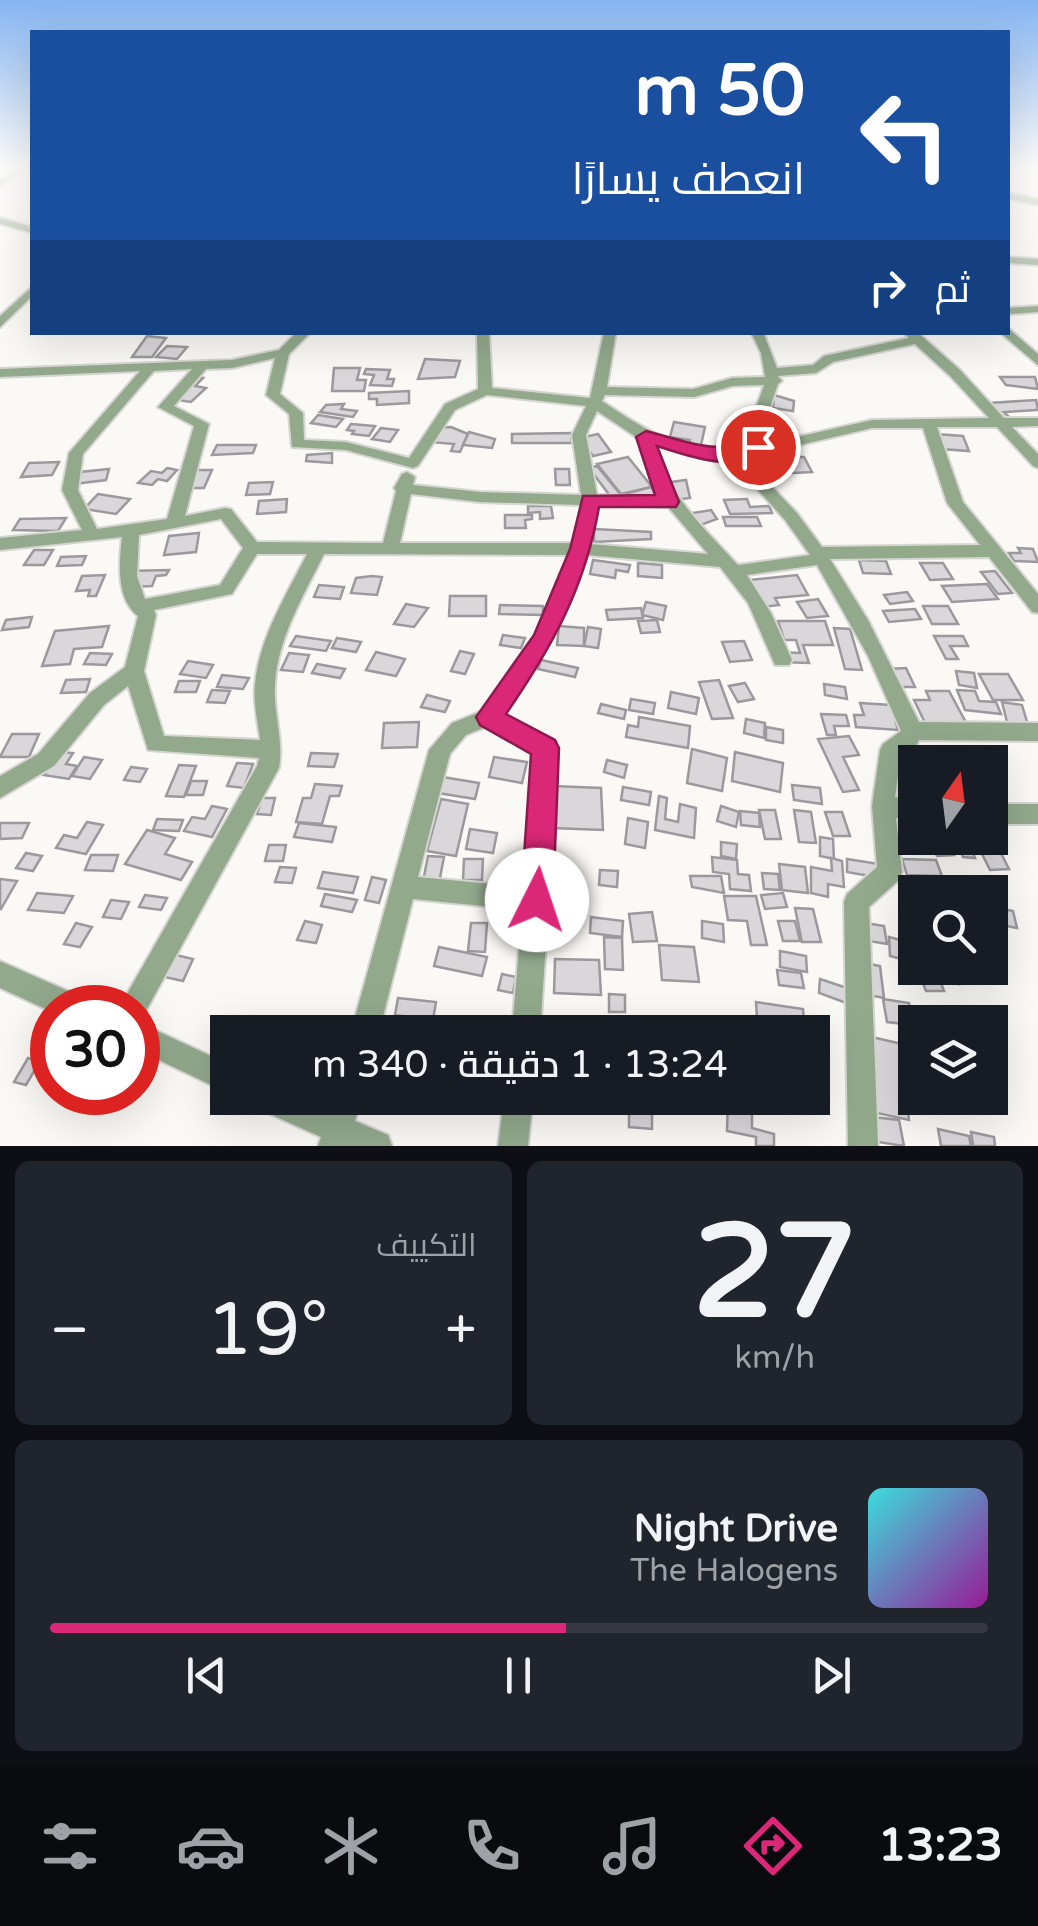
<!DOCTYPE html>
<html lang="ar">
<meta charset="utf-8">
<style>
:root{--surface:#171b24;--page:#20242c;--text:#f1f3f6;--muted:#9ea1a6;--line:#363941;--accent:#db2777}
body{margin:0;font-family:"Varela Round",Cairo,sans-serif;background:var(--page);color:var(--text);direction:rtl;height:100vh;display:flex;flex-direction:column;font-size:38px;white-space:nowrap}
*{box-sizing:border-box;margin:0}
p{font-size:32px;color:var(--muted)}
.icon{flex:none;width:55px;height:55px;fill:none;stroke:currentColor;stroke-width:2;stroke-linecap:round;stroke-linejoin:round}
.map{position:relative;height:1146px;overflow:hidden;direction:ltr}
.sheet{display:flex;flex-direction:column;gap:15px;padding:15px;background:#0d0f14;flex:1}
.sheet>*{flex:none}
.hud{position:absolute;left:30px;top:30px;width:980px;height:305px;border-radius:0px;box-shadow:0 10px 40px #0002;direction:rtl;background:#1a4fa0;color:#fff;overflow:hidden}
.needle{width:65px;rotate:14deg}
.controls{position:absolute;left:898px;top:745px;display:grid;gap:20px}
.controls a{display:grid;place-items:center;width:110px;height:110px;border-radius:0px;background:var(--surface);box-shadow:0 10px 40px #0002;font-size:50px}
.speed{position:absolute;left:30px;top:985px;display:flex;gap:20px;font-size:50px;font-weight:700;text-align:center}
.speed>*{display:grid;place-content:center;width:130px;height:130px;border-radius:50%;background:var(--surface);box-shadow:0 10px 40px #0002;line-height:1}
.speed .limit{border:15px solid #d22;background:#fff;color:#111}
.pin{position:absolute;display:grid;place-items:center;width:85px;height:85px;color:#fff;margin:-42px;border:5px solid #fff;border-radius:50%;box-shadow:0 2px 10px #0007}
.me{position:absolute;width:110px;margin:-55px;rotate:4deg;stroke-linejoin:round;filter:drop-shadow(0 0 8px #0008)}
.turn{display:flex;align-items:center;gap:35px;height:210px;padding:0 40px;font-size:45px}
.turn .icon{width:130px;height:130px;stroke-width:2.5}
.turn b{display:block;font-size:70px;line-height:85px}
.then{display:flex;align-items:center;height:95px;padding:0 40px;background:#0003;gap:20px;font-size:38px}
.big{font-size:75px;font-weight:600;line-height:1.1}
.sheet .card{flex:1;display:flex;flex-direction:column;justify-content:center;gap:15px;min-width:0;padding:0 35px;border-radius:15px;background:var(--page)}
.sheet .dial{align-items:center;gap:0}
.dial b{font-size:130px;line-height:1}
.song{display:flex;align-items:center;gap:30px}
.cover{width:120px;height:120px;border-radius:15px;background:linear-gradient(135deg,hsl(180 70% 55%),hsl(300 70% 35%))}
.played{height:10px;border-radius:5px;background:linear-gradient(90deg,var(--accent) 55%,var(--line) 55%)}
.keys{display:flex;justify-content:space-around;direction:ltr}
.heat{display:flex;justify-content:space-between;align-items:center;font-size:55px;direction:ltr}
.sheet .tiles{flex:1;display:grid;gap:15px;grid-template-columns:1fr 1fr}
.card:last-child{grid-column:span 2}
.trip{position:absolute;left:210px;top:1015px;width:620px;height:100px;border-radius:0px;background:var(--surface);box-shadow:0 10px 40px #0002;font-weight:600;line-height:100px;text-align:center;direction:rtl}
.tab-bar{display:flex;height:160px;justify-content:space-around;align-items:center;background:#090b0e;color:var(--muted)}
.tab-bar .icon{width:70px;height:70px}
.tab-bar .selected{color:var(--accent)}
.tab-bar b{font-size:45px;color:var(--text)}
.map>svg:first-child{display:block}
.building{fill:#dad7db;stroke:#9b999d;stroke-width:2.5}
.lines{fill:none;stroke-linecap:round;stroke-linejoin:round}
.street-casing{stroke:#d6d5d1;stroke-width:4}
.street{fill:#92a98c;fill-rule:evenodd}
.route{fill:#db2777;stroke:#8e194d;stroke-width:2.5}
</style>
<div class="map">
<svg width="1038" height="1146" viewBox="0 0 1038 1146">
<rect width="100%" height="100%" fill="#faf9f5"/>
<g class="building">
<path d="M147 336 166 338 152 357H132Z"/>
<path d="M167 346 187 347 177 359 156 357Z"/>
<path d="M425 359 460 361 455 377 418 379Z"/>
<path d="M334 368H360L357 380H366L364 391H332Z"/>
<path d="M366 369 390 370 387 379H394L392 386 370 385 374 375 364 374Z"/>
<path d="M195 377 203 378 195 386 206 388 191 402 171 399Z"/>
<path d="M1000 377H1035L1038 389 1006 385Z"/>
<path d="M409 391V403L377 405V399H369V393Z"/>
<path d="M774 395 794 401 793 411 773 408Z"/>
<path d="M1036 400 1038 410 1004 412 1014 422 1007 423 988 403Z"/>
<path d="M344 404 341 409 357 411 353 417 320 412 326 405Z"/>
<path d="M318 415 343 419 336 427 311 423Z"/>
<path d="M674 422 705 427 699 454 687 452 690 440 670 437Z"/>
<path d="M351 424 375 426 369 436 352 434 354 431 347 430Z"/>
<path d="M451 427 468 434 460 452 451 451 454 444 430 442 437 428Z"/>
<path d="M381 428 398 430 390 442 372 439Z"/>
<path d="M469 432 495 439 492 448 463 445Z"/>
<path d="M571 433 572 443H512V434Z"/>
<path d="M598 434 611 452 593 456 580 438Z"/>
<path d="M936 434 963 436 969 451 941 449Z"/>
<path d="M217 445H256L253 453 212 455Z"/>
<path d="M332 453V463L306 461 307 455Z"/>
<path d="M628 457 652 487 621 494 597 464Z"/>
<path d="M785 457H804L812 472 793 473Z"/>
<path d="M59 462 52 475 21 477 29 463Z"/>
<path d="M597 466 621 495 651 487 658 495 617 505 589 468Z"/>
<path d="M167 468 177 470 167 481 158 479 152 485 138 483 151 471 162 473Z"/>
<path d="M109 469 106 480 66 485 70 473Z"/>
<path d="M555 469H569L570 485H556Z"/>
<path d="M191 470H212L204 488H183Z"/>
<path d="M686 480 690 498 674 500 664 483Z"/>
<path d="M273 482 270 494 246 495 249 483Z"/>
<path d="M98 494 130 499 116 514 84 509Z"/>
<path d="M287 499 286 512 257 514 259 501Z"/>
<path d="M747 499 750 507 769 506 772 513 730 514 724 500Z"/>
<path d="M528 506H551L553 518 540 519V512L528 513Z"/>
<path d="M711 510 717 519 690 529 681 515Z"/>
<path d="M505 515H532V519L525 520 526 528H505Z"/>
<path d="M723 517H757L761 526H726Z"/>
<path d="M66 518 58 531 13 530 20 519Z"/>
<path d="M594 529 651 532V539L594 542Z"/>
<path d="M199 533 196 552 164 555 169 536Z"/>
<path d="M1018 548 1033 549 1038 562 1014 561 1009 553H1021Z"/>
<path d="M34 550H53L44 565H24Z"/>
<path d="M86 556 82 565 57 566 61 557Z"/>
<path d="M593 560 630 565 628 572 616 570 615 578 590 574Z"/>
<path d="M859 560 886 561 891 574 863 573Z"/>
<path d="M638 563 662 565V578L638 576Z"/>
<path d="M920 563H943L953 579 930 580Z"/>
<path d="M169 570 166 575 156 576 152 586 130 587 126 571Z"/>
<path d="M995 571 1012 593 998 594 981 572Z"/>
<path d="M105 575 96 596H88L90 590 76 591 82 576Z"/>
<path d="M797 575 808 595 775 598 779 605 763 607 749 580Z"/>
<path d="M372 576 382 577 377 595 351 593 356 578Z"/>
<path d="M987 584 998 599 952 602 942 586Z"/>
<path d="M319 585 344 587 340 599 314 597Z"/>
<path d="M907 592 913 601 890 604 884 595Z"/>
<path d="M450 596H486V616H449Z"/>
<path d="M818 599 828 616 807 618 797 602Z"/>
<path d="M646 602 666 606 663 620 642 615Z"/>
<path d="M406 604 428 608 414 627 394 624Z"/>
<path d="M500 605 543 606V615L499 614Z"/>
<path d="M923 606H948L958 624H932Z"/>
<path d="M641 608 643 618 608 620 606 610Z"/>
<path d="M915 609 921 619 889 622 883 611Z"/>
<path d="M32 617 29 627 2 630 6 620Z"/>
<path d="M657 620 660 632 641 633 638 621Z"/>
<path d="M778 621H825L833 645H803L809 663 777 662 774 652 800 653 796 640H784Z"/>
<path d="M109 626 102 647 74 649 70 664 42 666 55 631Z"/>
<path d="M559 626 584 628V646L557 645Z"/>
<path d="M588 627 601 629 598 648 584 646Z"/>
<path d="M834 628 850 629 862 670 845 669Z"/>
<path d="M503 635 525 638 521 648 500 645Z"/>
<path d="M296 636 331 641 326 651 290 646Z"/>
<path d="M934 636H963L968 646H950L958 659H946Z"/>
<path d="M337 638 361 642 356 652 332 648Z"/>
<path d="M744 641 752 660 730 662 722 642Z"/>
<path d="M460 651 474 654 465 674 451 671Z"/>
<path d="M376 652 405 659 396 676 366 670Z"/>
<path d="M90 653 112 654 106 665 84 664Z"/>
<path d="M289 653 309 655 303 672 281 670Z"/>
<path d="M541 660 578 668 575 677 538 669Z"/>
<path d="M188 661 213 665 206 678 180 674Z"/>
<path d="M317 664 345 669 340 678 312 673Z"/>
<path d="M906 668 915 687H898L889 669Z"/>
<path d="M956 671 974 673 977 688 959 685Z"/>
<path d="M979 674H1008L1023 700H993Z"/>
<path d="M222 675 249 678 243 689 217 687Z"/>
<path d="M90 679 86 692 61 693 66 680Z"/>
<path d="M719 680 733 718 712 719 699 682Z"/>
<path d="M179 681H200L196 692H175Z"/>
<path d="M745 683 754 699 738 702 729 686Z"/>
<path d="M824 684 845 687 847 699 825 695Z"/>
<path d="M212 690 230 691 225 703 207 702Z"/>
<path d="M957 690 975 691 979 701 996 702 1001 714 965 710Z"/>
<path d="M926 691H949L969 728 928 729 914 700H930Z"/>
<path d="M671 692 699 698 696 714 668 708Z"/>
<path d="M427 695 450 701 445 712 421 707Z"/>
<path d="M631 699 655 703 653 714 629 710Z"/>
<path d="M1002 702 1022 705 1028 725 1007 722Z"/>
<path d="M860 703 891 705 898 730 856 727 854 715H864Z"/>
<path d="M601 704 626 710 624 719 598 713Z"/>
<path d="M821 714 846 715 849 726H834L836 735H827Z"/>
<path d="M639 717 690 726 688 748 626 737 628 725 638 727Z"/>
<path d="M746 719 765 723 764 738 744 733Z"/>
<path d="M419 722 417 747 382 748 384 723Z"/>
<path d="M766 727 783 730V743L766 740Z"/>
<path d="M12 734H39L29 757H0Z"/>
<path d="M849 736 859 755 843 757 859 790 843 792 818 739Z"/>
<path d="M692 749 727 758 722 791 687 783Z"/>
<path d="M59 752 73 753 66 764 77 766 69 779 44 775Z"/>
<path d="M735 752 783 763 780 792 732 781Z"/>
<path d="M311 753 338 754 334 767 308 766Z"/>
<path d="M84 757 102 760 90 779 72 776Z"/>
<path d="M494 757 527 762 522 783 489 777Z"/>
<path d="M607 760 627 765 624 778 604 772Z"/>
<path d="M237 763 253 764 244 788 227 786Z"/>
<path d="M179 765 196 766 184 797 166 796Z"/>
<path d="M131 767 147 769 140 782 124 780Z"/>
<path d="M443 777 479 783 475 799 438 793Z"/>
<path d="M191 781H207L203 795H186Z"/>
<path d="M315 784 342 786 339 796H330L322 824 296 822 303 798H311Z"/>
<path d="M792 785 820 788 822 804 794 800Z"/>
<path d="M553 786 601 788 603 830 552 828Z"/>
<path d="M623 787 651 792 649 805 621 800Z"/>
<path d="M659 796 667 798 665 819 678 822 680 804 696 808 694 838 655 830Z"/>
<path d="M262 798H275L271 815 257 814Z"/>
<path d="M441 799 468 804 456 856 427 851Z"/>
<path d="M212 806 227 809 212 837 184 831 192 817 205 819Z"/>
<path d="M721 806 739 812 736 827 717 821Z"/>
<path d="M759 810H775L781 839H765Z"/>
<path d="M794 810 811 812 816 843 799 842Z"/>
<path d="M740 811 759 813 760 827 741 825Z"/>
<path d="M825 812H842L850 836H833Z"/>
<path d="M628 818 648 822 645 848 625 844Z"/>
<path d="M157 819 183 820 179 831 153 830Z"/>
<path d="M87 822 103 825 86 854 56 848 64 835 77 838Z"/>
<path d="M0 823H29L22 838 0 839Z"/>
<path d="M299 823 336 827 332 842 294 837Z"/>
<path d="M470 829 497 833 493 853 466 849Z"/>
<path d="M147 830 175 838 165 854 192 862 181 880 125 864Z"/>
<path d="M990 831 1009 869 990 870 974 838H990Z"/>
<path d="M820 837 833 839 834 859 820 856Z"/>
<path d="M956 838H967L975 858 963 857Z"/>
<path d="M948 840 954 855 937 856 930 841Z"/>
<path d="M721 842 737 844 736 859 721 856Z"/>
<path d="M269 845H286L283 861H265Z"/>
<path d="M26 853 42 856 33 871 16 868Z"/>
<path d="M91 855H118L113 871 85 870Z"/>
<path d="M428 856 444 857 439 883 423 881Z"/>
<path d="M712 857 737 860 738 874 749 875 751 891 730 889 729 874 713 872Z"/>
<path d="M831 858 842 861 844 887 828 884V897L811 893V867L832 871Z"/>
<path d="M464 859H483L482 880H463Z"/>
<path d="M847 859 879 864 881 878 847 872Z"/>
<path d="M902 859 936 860 942 876 907 875Z"/>
<path d="M779 864 805 867 808 893 782 890Z"/>
<path d="M280 867 296 868 292 883 275 882Z"/>
<path d="M600 870 618 871 617 887 599 885Z"/>
<path d="M323 872 358 877 353 893 318 888Z"/>
<path d="M762 873 778 874 780 890 764 889Z"/>
<path d="M690 876H721L724 893 692 887Z"/>
<path d="M372 877 386 880 379 903 365 900Z"/>
<path d="M0 879 17 881 1 909 0 908Z"/>
<path d="M545 882 574 888 570 910 541 904Z"/>
<path d="M37 893 73 896 64 913 28 910Z"/>
<path d="M783 893 787 907 765 909 761 895Z"/>
<path d="M325 894 357 900 352 912 321 906Z"/>
<path d="M145 895 167 898 161 910 139 907Z"/>
<path d="M724 896H756L767 945H751L747 921 728 920Z"/>
<path d="M111 900 129 902 121 919 103 917Z"/>
<path d="M795 908 813 909 821 942H802Z"/>
<path d="M998 908 1013 911 1017 928 1001 925Z"/>
<path d="M652 912 657 941 633 942 629 914Z"/>
<path d="M591 917 623 921 622 937 590 933Z"/>
<path d="M305 921 322 925 316 943 297 940Z"/>
<path d="M702 921 723 924 724 942 702 938Z"/>
<path d="M778 921H795L800 941H783Z"/>
<path d="M76 923 92 927 80 947 64 944Z"/>
<path d="M471 923H487L485 952 468 951Z"/>
<path d="M866 923 884 926 887 944 869 941Z"/>
<path d="M604 937 622 938 623 970 605 969Z"/>
<path d="M889 937 908 942 909 961 890 956Z"/>
<path d="M659 945 694 947 699 982 662 980Z"/>
<path d="M439 947 487 957 482 976 434 966Z"/>
<path d="M780 951 806 956 807 972 780 967Z"/>
<path d="M172 954 193 959 183 981 160 976Z"/>
<path d="M555 959 599 960 601 995 554 993Z"/>
<path d="M860 962 880 966 884 998 863 994Z"/>
<path d="M938 968H955L959 984 941 982Z"/>
<path d="M777 970 801 973 804 988 779 985Z"/>
<path d="M919 973H937L944 991H926Z"/>
<path d="M502 974 516 977 513 993 498 990Z"/>
<path d="M820 979 850 989 849 1004 819 993Z"/>
<path d="M609 994 625 995V1012H609Z"/>
<path d="M398 998 436 1002 433 1020 395 1015Z"/>
<path d="M883 999 909 1003 914 1025 887 1022Z"/>
<path d="M756 1002 803 1009 805 1032H758Z"/>
<path d="M445 1017 477 1020 476 1032H443Z"/>
<path d="M625 1020 653 1023 654 1032H625Z"/>
<path d="M863 1035 915 1047V1083L904 1081 909 1120 868 1111Z"/>
<path d="M28 1058 40 1061 26 1085 14 1082Z"/>
<path d="M625 1098H662V1111L625 1107Z"/>
<path d="M728 1100 752 1105V1128L774 1134V1146H756V1137L727 1131Z"/>
<path d="M629 1109 652 1113V1129L629 1127Z"/>
<path d="M873 1117 899 1120 904 1146 878 1142Z"/>
<path d="M938 1129 969 1136 971 1146H941Z"/>
<path d="M971 1132 994 1137 995 1146H973Z"/>
</g>
<g class="lines">
<g class="street-casing">
<g id="street">
<path d="M20 168H32L0 185V179Z"/>
<path d="M1008 193 1038 199V205L1008 199Z"/>
<path d="M0 218 32 227V233L0 224Z"/>
<path d="M1008 257 1038 259V265L1008 263Z"/>
<path d="M32 287V296L0 327V316Z"/>
<path d="M1038 306V312L1008 314V308Z"/>
<path d="M1008 328 1038 354V365L1003 335 1001 332H1008Z"/>
<path d="M297 332H311L289 354 280 394 303 413 304 440 346 442 409 458 445 404 478 389 477 332H489L492 388 590 398 604 332H616L607 387 693 389 732 378 765 377 761 353 751 332H763L777 368 813 365 824 356 909 338 903 332H917L960 370 1004 418H1038V426L1012 427 1038 454V468L1033 466 997 427H937L963 502 1038 594V613L1032 612 989 557 830 559 868 620 919 722 1038 723V741L919 740 916 746 901 755 895 797 915 800V820L896 818 902 872 899 880 869 907 878 1146H848L844 902 847 894 877 867 872 806 880 750 883 744 901 731 868 656 817 565 747 575 771 613 792 660 789 665H775L748 603 720 567 587 555 553 638 502 714 553 743 556 749 549 900 540 1032H512L522 910 413 899 379 1032H351L429 750 452 723 482 711 536 635 570 555 324 554C304 595 278 637 275 684 273 713 284 740 279 768L142 1018 138 1019V1008H119L257 766 259 758 148 750 128 686 104 705 54 766 0 798V776L38 754 90 693 125 667 138 616C116 599 119 563 122 537L0 550V538L82 530 62 490 69 453 140 371 0 377V369L232 360 279 350ZM915 344 950 376 989 418 872 420 766 444 767 416 778 384 782 381 778 376 816 373 833 362ZM275 358 266 395 289 414 292 447 346 450 413 468 418 466 455 410 487 395 586 406 572 435 581 495 480 492 413 485 415 477 407 472 402 474 394 488 396 491 383 543 257 542 231 509 225 508 185 516 209 424 174 406 206 369 232 368ZM192 369 158 407 194 426 167 519 97 529 78 490 83 454 154 371ZM764 385 753 416 752 448C694 461 648 432 602 401L605 395 694 397 733 386ZM597 411 639 439 651 479 661 497 597 495 586 435ZM872 428H923L947 503 980 545 822 547 797 513 745 458ZM655 444 710 460H731L785 520 810 555 738 565C703 527 668 496 655 444ZM411 494 480 502 581 505 574 543H400ZM597 505 668 507 708 554 590 544ZM221 519 243 548 220 585 145 599 137 576 139 535ZM257 554H307C286 596 259 638 255 685 253 704 258 722 260 740L164 736 144 671 156 615 154 610 232 594ZM488 726 534 753 524 887 418 877 450 754 466 735Z"/>
<rect x="990" y="804" width="48" height="20"/>
<path d="M0 961 84 998 87 1008H52V1012L0 988Z"/>
<path d="M138 1022 228 1064V1093L138 1050Z"/>
<path d="M252 1098H300L329 1110 333 1098H361L355 1121 388 1135 392 1146H318L321 1137 257 1108Z"/>
<path d="M504 1098H533L528 1146H498Z"/>
</g>
</g>
<use href="#street" class="street"/>
</g>
<linearGradient id="sky" x2="0" y2="1"><stop stop-color="#86b5f1"/><stop offset="0.51" stop-color="#fdfcfa"/><stop offset="1" stop-color="#fdfcfa" stop-opacity="0"/></linearGradient>
<rect width="1038" height="329" fill="url(#sky)"/>
<path class="route" d="M646 431C693 443 710 454 758 441L768 447C736 475 692 457 657 446L679 502 676 507H599C585 588 552 647 506 714L555 740 559 748 553 900 548 912 537 916 525 912 521 900 531 754 480 725 476 717 534 635 570 549 583 496 655 495 636 437Z"/>
</svg>
<div class="controls">
<a><svg class="needle" viewBox="-14 -14 28 28"><path d="M0-13l5 13h-10z" fill="#e53935"/><path d="M0 13l5-13h-10z" fill="#9ea1a6"/></svg></a>
<a><svg class="icon" aria-label="search" viewBox="0 0 24 24"><circle cx="10" cy="10" r="6"/><path d="M15 15l6 6"/></svg></a>
<a><svg class="icon" aria-label="layers" viewBox="0 0 24 24"><path d="M12 4l9 5-9 5-9-5zM3 14l9 5 9-5"/></svg></a>
</div>
<div class="speed"><div class="limit">30</div></div>
<div class="pin" style="left:758px;top:447px;background:#d93025"><svg class="icon" aria-label="arrive" viewBox="0 0 24 24"><path d="M6 21V4h12l-3 4 3 4H6"/></svg></div>
<svg class="me" style="left:537px;top:900px" viewBox="-20 -20 40 40"><circle r="19" fill="#fff"/><path d="M0-13L10 11 0 6-10 11z" fill="#db2777"/></svg>
<div class="trip">13:24 · 1 دقيقة · 340 m</div>
<div class="hud">
<div class="turn"><svg class="icon" aria-label="left" viewBox="0 0 24 24"><path d="M17 20v-9H6M10 6l-5 5 5 5"/></svg><div><b>50 m</b>انعطف يسارًا</div></div>
<div class="then">ثم<svg class="icon" aria-label="right" viewBox="0 0 24 24"><path d="M7 20v-9h11M14 6l5 5-5 5"/></svg></div>
</div>
</div>
<section class="sheet">
<div class="tiles">
<div class="card dial"><b>27</b><p>km/h</p></div>
<div class="card"><p>التكييف</p>
<div class="heat"><a>−</a><b class="big">19°</b><a>+</a></div>
</div>
<div class="card">
<div class="song"><i class="cover"></i><div><b>Night Drive</b><p>The Halogens</p></div></div>
<div class="played"></div>
<div class="keys"><svg class="icon" aria-label="previous" viewBox="0 0 24 24"><path d="M18 5L8 12l10 7zM5 5v14"/></svg><svg class="icon" aria-label="pause" viewBox="0 0 24 24"><path d="M8 5v14M16 5v14"/></svg><svg class="icon" aria-label="next" viewBox="0 0 24 24"><path d="M6 5l10 7-10 7zM19 5v14"/></svg></div>
</div>
</div>
</section>
<nav class="tab-bar">
<b>13:23</b>
<svg class="icon selected" aria-label="directions" viewBox="0 0 24 24"><path d="M12 3l9 9-9 9-9-9zM9 14v-3h6M13 9l2 2-2 2"/></svg>
<svg class="icon" aria-label="music" viewBox="0 0 24 24"><path d="M9 18V5l10-2v13"/><circle cx="6" cy="18" r="3"/><circle cx="16" cy="16" r="3"/></svg>
<svg class="icon" aria-label="phone" viewBox="0 0 24 24"><path d="M5 4h4l2 5-3 2q2 4 5 5l2-3 5 2v4C11 20 4 13 5 4z"/></svg>
<svg class="icon" aria-label="climate" viewBox="0 0 24 24"><path d="M12 3v18M4 7l16 10M4 17L20 7"/></svg>
<svg class="icon" aria-label="car" viewBox="0 0 24 24"><path d="M5 17H2v-5l4-1 3-4h7l3 4 3 1v5h-3M9 17h6M6 11h13"/><circle cx="7" cy="17" r="2"/><circle cx="17" cy="17" r="2"/></svg>
<svg class="icon" aria-label="filters" viewBox="0 0 24 24"><path d="M4 7h16M4 17h16"/><circle cx="9" cy="7" r="2"/><circle cx="15" cy="17" r="2"/></svg>
</nav>
